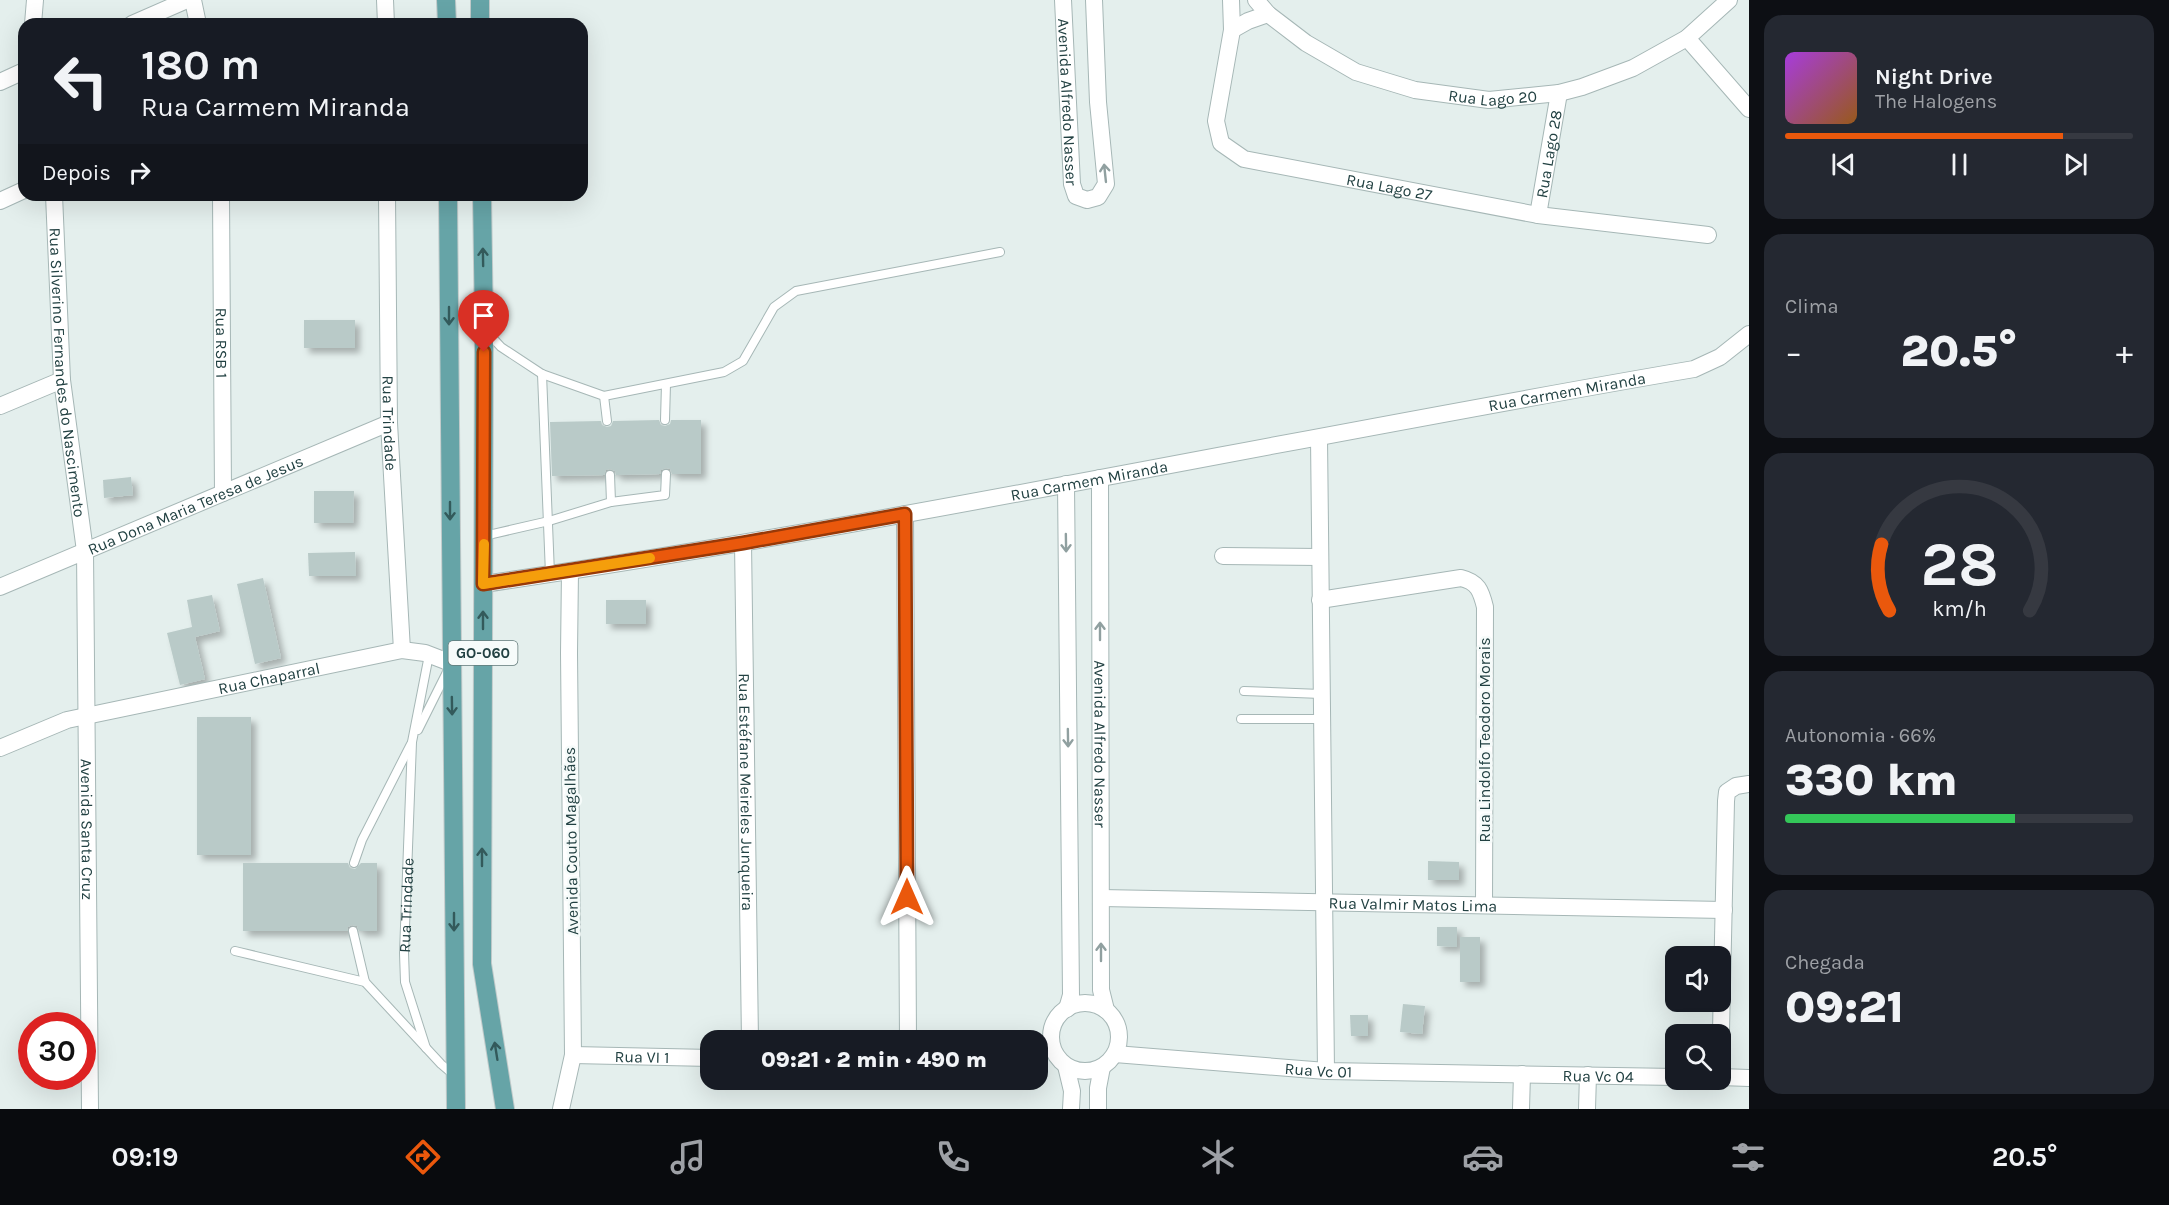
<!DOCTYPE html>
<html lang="pt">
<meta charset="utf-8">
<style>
:root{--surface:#171b24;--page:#242831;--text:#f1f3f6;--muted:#9ea1a6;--line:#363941;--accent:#ea580c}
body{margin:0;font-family:Karla,sans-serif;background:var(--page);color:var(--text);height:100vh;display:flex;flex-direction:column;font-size:22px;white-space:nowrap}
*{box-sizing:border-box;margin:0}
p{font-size:20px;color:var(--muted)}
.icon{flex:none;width:33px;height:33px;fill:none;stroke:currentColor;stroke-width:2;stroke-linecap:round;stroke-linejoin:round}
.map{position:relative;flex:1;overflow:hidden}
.details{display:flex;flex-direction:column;gap:15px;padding:15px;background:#0d0f14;width:420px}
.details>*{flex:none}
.hud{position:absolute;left:18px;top:18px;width:570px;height:183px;border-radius:18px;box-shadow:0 6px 24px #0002;background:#171b24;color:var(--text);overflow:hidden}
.fabs{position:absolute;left:1665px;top:946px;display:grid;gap:12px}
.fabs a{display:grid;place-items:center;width:66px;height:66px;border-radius:12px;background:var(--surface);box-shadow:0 6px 24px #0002;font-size:30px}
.speed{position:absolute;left:18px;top:1012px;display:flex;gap:12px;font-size:30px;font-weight:700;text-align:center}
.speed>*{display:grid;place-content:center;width:78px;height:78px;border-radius:50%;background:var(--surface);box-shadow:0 6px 24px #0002;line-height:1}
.speed .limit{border:9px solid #d22;background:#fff;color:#111}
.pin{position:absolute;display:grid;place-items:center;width:51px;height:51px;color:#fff;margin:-62px -26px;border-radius:50% 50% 50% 0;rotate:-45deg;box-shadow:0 0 6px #0007}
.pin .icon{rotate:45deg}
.me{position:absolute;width:66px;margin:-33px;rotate:0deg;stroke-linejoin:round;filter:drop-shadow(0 0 4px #0008)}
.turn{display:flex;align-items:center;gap:21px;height:126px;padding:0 24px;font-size:27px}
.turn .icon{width:78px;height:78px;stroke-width:2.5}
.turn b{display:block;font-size:42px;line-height:51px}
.then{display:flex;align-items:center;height:57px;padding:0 24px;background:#0003;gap:12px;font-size:22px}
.big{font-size:45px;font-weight:800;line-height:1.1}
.details .card{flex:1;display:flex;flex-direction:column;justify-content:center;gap:9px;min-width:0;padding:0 21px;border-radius:18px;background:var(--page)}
.details .dial{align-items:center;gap:0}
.dial svg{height:156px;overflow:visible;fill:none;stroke:var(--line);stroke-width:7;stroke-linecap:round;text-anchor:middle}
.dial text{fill:var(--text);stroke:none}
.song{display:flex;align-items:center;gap:18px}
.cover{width:72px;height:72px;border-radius:9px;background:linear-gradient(135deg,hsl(280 70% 55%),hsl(30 70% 35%))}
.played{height:6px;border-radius:3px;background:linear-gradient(90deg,var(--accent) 80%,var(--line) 80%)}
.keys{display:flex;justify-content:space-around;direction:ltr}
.heat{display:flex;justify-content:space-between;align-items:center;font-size:33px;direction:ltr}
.charge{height:9px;border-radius:4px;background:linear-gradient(90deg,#34c759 66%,var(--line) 0)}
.trip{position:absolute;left:700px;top:1030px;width:348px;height:60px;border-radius:18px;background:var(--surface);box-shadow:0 6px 24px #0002;font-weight:800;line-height:60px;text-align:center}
.tabs{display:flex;height:96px;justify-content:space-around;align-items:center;background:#090b0e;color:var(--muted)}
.tabs .icon{width:42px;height:42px}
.tabs .current{color:var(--accent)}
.tabs b{font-size:27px;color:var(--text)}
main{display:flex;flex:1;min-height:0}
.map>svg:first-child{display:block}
.building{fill:#b9cac8;filter:url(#shadow)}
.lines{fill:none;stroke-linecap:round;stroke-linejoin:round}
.service-casing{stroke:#a6b7b6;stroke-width:10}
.minor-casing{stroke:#a6b7b6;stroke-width:18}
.primary-casing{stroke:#c1caca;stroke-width:20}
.service{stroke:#fff;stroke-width:8}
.minor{stroke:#fff;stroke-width:16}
.primary{stroke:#66a4a7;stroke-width:18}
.oneway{stroke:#90a0a0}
.oneway2{stroke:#335a5b}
.route-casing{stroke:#983908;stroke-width:15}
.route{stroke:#ea580c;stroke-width:10}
.slow{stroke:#f59e0b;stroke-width:10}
.labels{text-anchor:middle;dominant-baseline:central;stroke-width:5;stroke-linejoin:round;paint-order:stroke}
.shield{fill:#f6fbfa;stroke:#627979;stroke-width:1.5}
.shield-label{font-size:15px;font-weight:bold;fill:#224142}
.street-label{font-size:16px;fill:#224142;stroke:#f6fbfa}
</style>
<main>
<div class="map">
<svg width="1749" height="1109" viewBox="0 0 1749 1109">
<defs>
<filter id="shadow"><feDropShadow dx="5" dy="5" stdDeviation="3" flood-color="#0004"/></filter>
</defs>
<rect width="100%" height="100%" fill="#e4efed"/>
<g class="building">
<rect x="304" y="320" width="51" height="28"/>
<path d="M659 420 661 425 665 426 670 424 671 420H701V474H672L670 469 666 468 661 470 660 474 616 475 615 471 610 469 606 470 604 475 552 476 550 422 601 421 602 425 607 427 611 426 613 421Z"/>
<path d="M131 477 133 495 104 498 103 480Z"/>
<path d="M314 491H354L353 523H314Z"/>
<path d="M355 552 356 576H309L308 553Z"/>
<path d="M263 578 281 658 255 664 237 584Z"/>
<path d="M212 595 220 631 195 637 205 679 180 685 167 633 192 627 187 600Z"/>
<rect x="606" y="600" width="40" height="24"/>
<rect x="197" y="717" width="54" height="138"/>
<path d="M1428 861 1459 862V880H1428Z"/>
<path d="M243 863H348L350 868 355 869 361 863H377V931H359L357 926 352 925 348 927 347 931H243Z"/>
<path d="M1437 927H1457V947L1437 946Z"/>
<rect x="1460" y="937" width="20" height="45"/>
<path d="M1403 1004 1425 1006 1422 1034 1400 1032Z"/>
<path d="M1350 1015H1368V1036H1351Z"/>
</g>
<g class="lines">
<g class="service-casing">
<g id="service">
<path d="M487 332 501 347 542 374 604 396 607 421"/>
<path d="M542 374 550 574"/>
<path d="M604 396 724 372 743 361 774 307 796 291 1000 252"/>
<path d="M665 420 666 384"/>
<path d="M611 502 665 495 666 474"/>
<path d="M484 536 549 521 611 502 610 475"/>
<path d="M1244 691 1321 694"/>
<path d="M1241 719H1321"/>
<path d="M418 730 447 672"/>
<path d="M354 863 362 840 411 744"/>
<path d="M353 931 365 982 441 1064 455 1076"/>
<path d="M235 951 365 982"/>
<path id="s1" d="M426 1048 405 982 404 953 412 742 429 655"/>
</g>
</g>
<g class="minor-casing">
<g id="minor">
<path d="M193 0 198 24"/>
<path d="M385 0 386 24"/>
<path id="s2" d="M1063 0 1072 184 1076 196 1087 200 1098 197 1106 184 1098 102 1094 0"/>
<path id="s3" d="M1231 0 1232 30 1216 121 1221 143 1244 159 1538 215 1708 235"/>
<path id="s4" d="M1256 0 1268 14 1306 43 1356 72 1415 90 1489 100 1559 93 1582 87 1633 68 1687 38 1729 0"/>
<path d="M33 24 35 0"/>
<path d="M132 24 187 0"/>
<path d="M1232 30 1248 21 1268 14"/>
<path d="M1687 38 1749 109"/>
<path d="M0 82 24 71"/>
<path id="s5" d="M54 195 62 380 85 551 90 1109"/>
<path id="s6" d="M221 195 223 493"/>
<path id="s7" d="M387 195 389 423 402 650"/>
<path d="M0 201 24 190"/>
<path id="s8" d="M1538 215 1559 93"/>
<path d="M0 406 62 380"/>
<path d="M1319 438 1326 1071"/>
<path id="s9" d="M1100 478 1101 990 1106 1010"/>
<path d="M1066 484 1071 995 1067 1009"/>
<path d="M905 514 908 1041"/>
<path id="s10" d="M743 543 750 1041"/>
<path d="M1223 556 1320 557"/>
<path id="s11" d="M483 584C889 525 1290 438 1694 369L1720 357 1749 334"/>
<path id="s12" d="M0 587 389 423"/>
<path d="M1320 600 1461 578C1478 582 1481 591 1485 607L1484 905"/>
<path id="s13" d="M0 748 67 720 402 650 425 653 451 663"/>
<path id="s14" d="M1101 898 1724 910"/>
<circle cx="1085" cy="1037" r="34"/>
<path id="s15" d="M1115 1054 1326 1071 1676 1077"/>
<path id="s16" d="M573 1055 711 1058"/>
<path d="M1066 1066 1072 1091 1071 1109"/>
<path d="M1720 1077 1726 801 1727 792 1736 786 1749 784"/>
<path d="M1720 1077 1749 1078"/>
<path d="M561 1109 573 1055 569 653 570 571"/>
<path d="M1098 1109V1088L1102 1067"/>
<path d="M1521 1109 1522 1074"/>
<path d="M1587 1109 1588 1075"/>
</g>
</g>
<g class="primary-casing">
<g id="primary">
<path d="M446 0 447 24"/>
<path d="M480 0V24"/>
<path d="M448 195 456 1109"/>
<path d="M482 195 484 329 482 964 505 1109"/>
</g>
</g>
<use href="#service" class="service"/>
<use href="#minor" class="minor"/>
<use href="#primary" class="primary"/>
</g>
<defs><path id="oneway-shaft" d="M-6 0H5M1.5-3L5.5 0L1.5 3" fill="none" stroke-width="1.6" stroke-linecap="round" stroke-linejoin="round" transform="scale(1.5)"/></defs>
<g class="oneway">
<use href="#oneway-shaft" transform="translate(1105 173) rotate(-96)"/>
<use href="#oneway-shaft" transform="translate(1066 543) rotate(89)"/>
<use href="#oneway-shaft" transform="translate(1100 631) rotate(-90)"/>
<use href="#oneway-shaft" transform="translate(1068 738) rotate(89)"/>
<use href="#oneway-shaft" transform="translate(1101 952) rotate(-90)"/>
</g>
<g class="oneway2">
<use href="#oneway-shaft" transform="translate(483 257) rotate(-91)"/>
<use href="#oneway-shaft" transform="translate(449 316) rotate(90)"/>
<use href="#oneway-shaft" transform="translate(450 511) rotate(90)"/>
<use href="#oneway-shaft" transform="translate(483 620) rotate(-90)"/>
<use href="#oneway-shaft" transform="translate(452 706) rotate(89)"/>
<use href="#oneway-shaft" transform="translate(482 857) rotate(-90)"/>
<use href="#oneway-shaft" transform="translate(454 922) rotate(90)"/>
<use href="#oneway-shaft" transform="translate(496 1051) rotate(-99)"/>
</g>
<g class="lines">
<g class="route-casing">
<path id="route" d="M484 352 483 584 743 543 905 514 907 897"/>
</g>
<use href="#route" class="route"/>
<path class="slow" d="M484 544 483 584 650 558"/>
</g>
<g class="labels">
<rect class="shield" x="448.5" y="641" width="69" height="24" rx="4.5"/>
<g class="shield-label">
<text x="483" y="653">GO-060</text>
</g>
<g class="street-label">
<text stroke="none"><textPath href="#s4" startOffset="264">Rua Lago 20</textPath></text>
<text stroke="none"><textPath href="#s2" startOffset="102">Avenida Alfredo Nasser</textPath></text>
<text stroke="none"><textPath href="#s8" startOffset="62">Rua Lago 28</textPath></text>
<text stroke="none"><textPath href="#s3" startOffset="321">Rua Lago 27</textPath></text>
<text stroke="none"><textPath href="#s6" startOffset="148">Rua RSB 1</textPath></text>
<text stroke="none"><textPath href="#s5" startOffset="178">Rua Silverino Fernandes do Nascimento</textPath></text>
<text stroke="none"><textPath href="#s11" startOffset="1101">Rua Carmem Miranda</textPath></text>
<text stroke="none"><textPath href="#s7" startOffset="228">Rua Trindade</textPath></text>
<text stroke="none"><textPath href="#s11" startOffset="615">Rua Carmem Miranda</textPath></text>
<text stroke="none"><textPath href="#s12" startOffset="212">Rua Dona Maria Teresa de Jesus</textPath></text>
<text stroke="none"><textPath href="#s13" startOffset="279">Rua Chaparral</textPath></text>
<text transform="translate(1484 740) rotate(-90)">Rua Lindolfo Teodoro Morais</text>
<text stroke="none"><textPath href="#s9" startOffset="266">Avenida Alfredo Nasser</textPath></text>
<text stroke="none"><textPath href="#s10" startOffset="249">Rua Estéfane Meireles Junqueira</textPath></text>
<text stroke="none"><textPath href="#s5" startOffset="636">Avenida Santa Cruz</textPath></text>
<text transform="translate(571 841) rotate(-91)">Avenida Couto Magalhães</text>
<text stroke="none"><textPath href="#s14" startOffset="312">Rua Valmir Matos Lima</textPath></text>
<text stroke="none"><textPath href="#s1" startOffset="146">Rua Trindade</textPath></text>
<text stroke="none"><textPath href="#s16" startOffset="69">Rua VI 1</textPath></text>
<text stroke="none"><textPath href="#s15" startOffset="204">Rua Vc 01</textPath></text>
<text stroke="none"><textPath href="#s15" startOffset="484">Rua Vc 04</textPath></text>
</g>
</g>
</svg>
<div class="fabs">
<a><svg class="icon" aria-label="sound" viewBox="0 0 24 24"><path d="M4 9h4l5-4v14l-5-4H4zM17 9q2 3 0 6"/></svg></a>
<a><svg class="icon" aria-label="search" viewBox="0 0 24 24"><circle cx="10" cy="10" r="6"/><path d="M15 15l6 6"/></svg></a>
</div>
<div class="speed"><div class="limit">30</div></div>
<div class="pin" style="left:484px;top:352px;background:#d93025"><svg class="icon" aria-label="arrive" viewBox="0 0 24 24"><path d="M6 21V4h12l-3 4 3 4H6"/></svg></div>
<svg class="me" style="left:907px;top:897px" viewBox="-20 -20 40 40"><path d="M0-17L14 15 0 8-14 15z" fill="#ea580c" stroke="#fff" stroke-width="4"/></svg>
<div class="trip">09:21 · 2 min · 490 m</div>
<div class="hud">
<div class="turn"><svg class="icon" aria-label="left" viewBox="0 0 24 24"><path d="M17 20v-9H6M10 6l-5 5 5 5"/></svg><div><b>180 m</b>Rua Carmem Miranda</div></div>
<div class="then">Depois<svg class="icon" aria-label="right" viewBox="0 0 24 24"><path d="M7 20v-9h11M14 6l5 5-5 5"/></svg></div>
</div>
</div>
<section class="details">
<div class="card">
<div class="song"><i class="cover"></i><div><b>Night Drive</b><p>The Halogens</p></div></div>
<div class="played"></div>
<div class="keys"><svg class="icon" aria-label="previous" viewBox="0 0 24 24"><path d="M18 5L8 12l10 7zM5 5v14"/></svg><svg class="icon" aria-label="pause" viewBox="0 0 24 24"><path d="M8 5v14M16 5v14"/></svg><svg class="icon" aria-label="next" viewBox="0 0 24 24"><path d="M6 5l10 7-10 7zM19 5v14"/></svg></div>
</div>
<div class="card"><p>Clima</p>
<div class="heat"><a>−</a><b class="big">20.5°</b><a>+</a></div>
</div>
<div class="card dial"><svg viewBox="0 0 100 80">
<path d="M14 69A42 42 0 1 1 86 69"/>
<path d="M14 69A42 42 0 0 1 10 35" stroke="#ea580c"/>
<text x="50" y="56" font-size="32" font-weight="700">28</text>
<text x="50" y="72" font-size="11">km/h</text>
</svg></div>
<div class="card"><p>Autonomia · 66%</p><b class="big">330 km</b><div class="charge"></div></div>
<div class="card"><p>Chegada</p><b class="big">09:21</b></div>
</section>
</main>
<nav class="tabs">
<b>09:19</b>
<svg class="icon current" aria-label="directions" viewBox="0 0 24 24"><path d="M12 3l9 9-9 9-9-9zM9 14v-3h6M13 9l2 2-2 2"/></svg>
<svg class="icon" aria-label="music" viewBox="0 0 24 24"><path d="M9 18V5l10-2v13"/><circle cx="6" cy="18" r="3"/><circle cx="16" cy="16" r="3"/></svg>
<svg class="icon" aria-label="phone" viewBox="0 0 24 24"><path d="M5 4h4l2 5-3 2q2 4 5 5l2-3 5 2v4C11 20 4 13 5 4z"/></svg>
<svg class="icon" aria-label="climate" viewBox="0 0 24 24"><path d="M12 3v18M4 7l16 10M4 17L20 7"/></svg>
<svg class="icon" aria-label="car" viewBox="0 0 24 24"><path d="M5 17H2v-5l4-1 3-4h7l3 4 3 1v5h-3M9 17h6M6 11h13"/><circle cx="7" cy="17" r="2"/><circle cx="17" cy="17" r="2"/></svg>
<svg class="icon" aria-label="filters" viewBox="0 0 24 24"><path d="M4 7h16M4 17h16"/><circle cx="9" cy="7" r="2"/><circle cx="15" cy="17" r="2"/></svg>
<b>20.5°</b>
</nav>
